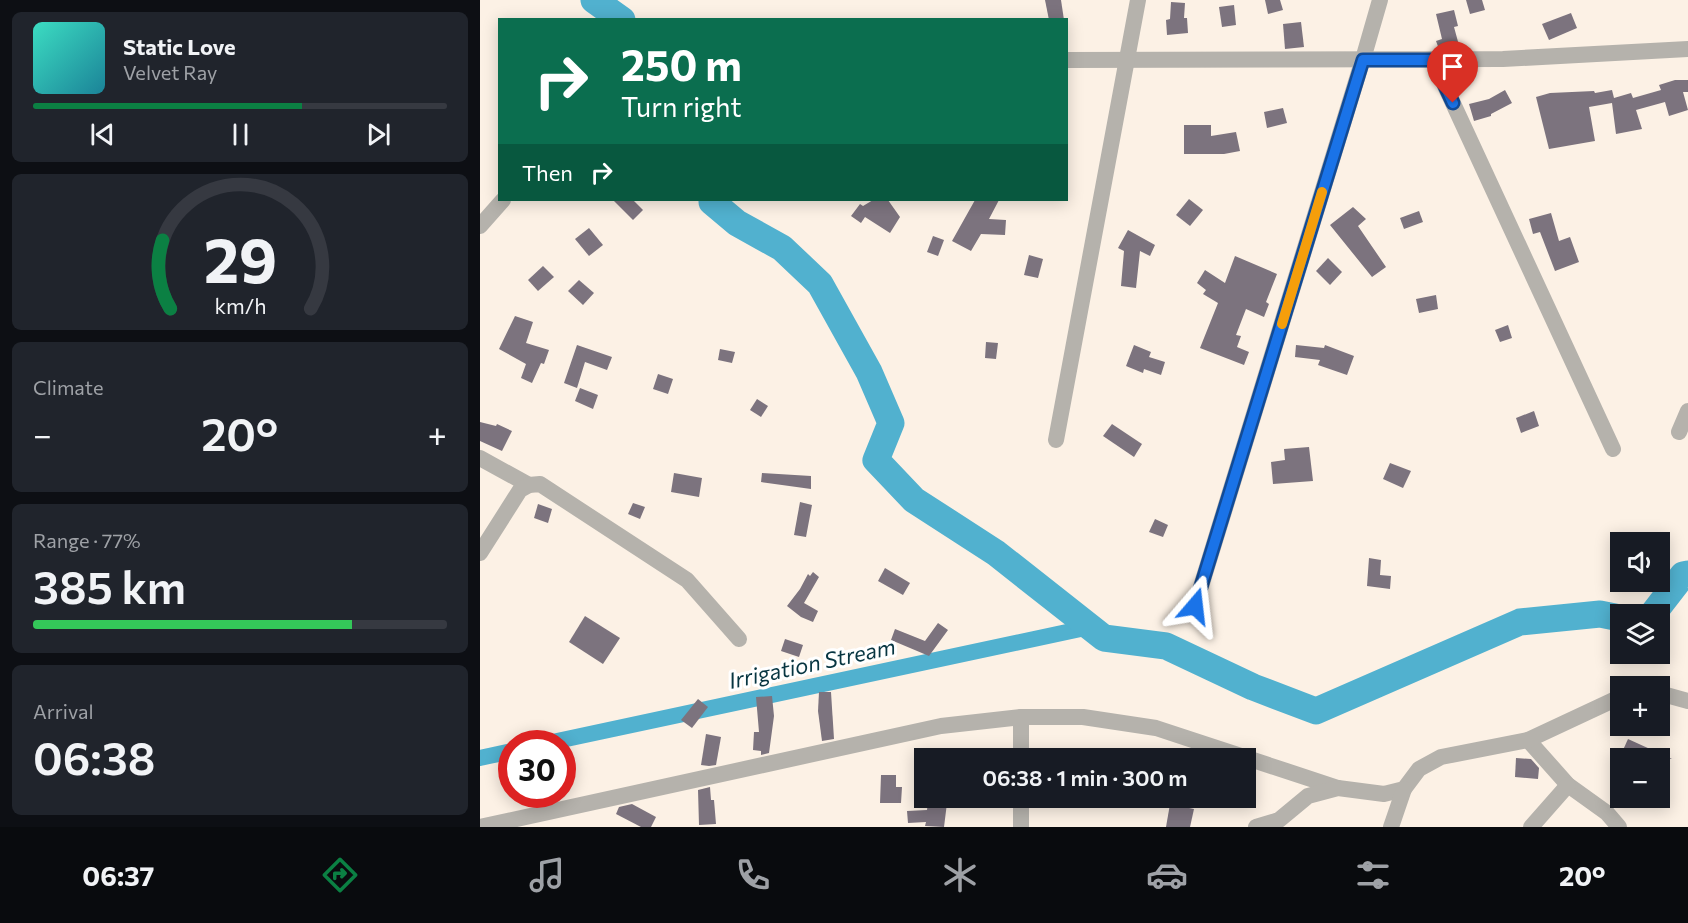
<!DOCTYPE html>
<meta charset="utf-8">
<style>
:root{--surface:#171b24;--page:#20242c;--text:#f1f3f6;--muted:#9ea1a6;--line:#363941;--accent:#0b8043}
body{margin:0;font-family:Commissioner,sans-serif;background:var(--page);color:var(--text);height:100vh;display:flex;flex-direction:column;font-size:22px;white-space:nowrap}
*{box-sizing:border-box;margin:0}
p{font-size:20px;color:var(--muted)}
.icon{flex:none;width:33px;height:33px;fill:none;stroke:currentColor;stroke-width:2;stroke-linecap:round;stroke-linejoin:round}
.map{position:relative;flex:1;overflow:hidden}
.details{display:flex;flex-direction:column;gap:12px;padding:12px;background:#0d0f14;width:480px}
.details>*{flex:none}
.hud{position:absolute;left:18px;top:18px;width:570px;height:183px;border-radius:0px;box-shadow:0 3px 15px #0003;background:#0b6e4f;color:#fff;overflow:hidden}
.tools{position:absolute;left:1130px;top:532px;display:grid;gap:12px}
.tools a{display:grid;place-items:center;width:60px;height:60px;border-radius:0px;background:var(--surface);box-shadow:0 3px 15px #0003;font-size:30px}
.speed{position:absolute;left:18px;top:730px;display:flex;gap:12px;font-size:30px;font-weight:700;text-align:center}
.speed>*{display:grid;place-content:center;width:78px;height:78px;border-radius:50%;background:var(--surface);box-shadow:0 3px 15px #0003;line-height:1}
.speed .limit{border:9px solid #d22;background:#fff;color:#111}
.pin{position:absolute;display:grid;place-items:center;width:51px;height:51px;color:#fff;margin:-62px -26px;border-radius:50% 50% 50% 0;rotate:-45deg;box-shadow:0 0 6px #0007}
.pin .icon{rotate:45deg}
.me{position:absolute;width:66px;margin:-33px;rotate:17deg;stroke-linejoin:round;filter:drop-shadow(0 0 4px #0008)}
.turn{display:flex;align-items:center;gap:21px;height:126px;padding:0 24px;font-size:27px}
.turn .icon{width:78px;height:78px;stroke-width:2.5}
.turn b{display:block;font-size:42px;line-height:51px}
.then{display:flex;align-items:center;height:57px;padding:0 24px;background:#0003;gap:12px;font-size:22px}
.big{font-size:45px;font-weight:600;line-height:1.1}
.details .tile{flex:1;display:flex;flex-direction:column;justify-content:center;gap:9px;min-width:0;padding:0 21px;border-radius:9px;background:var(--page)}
.details .dial{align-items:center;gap:0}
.dial svg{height:156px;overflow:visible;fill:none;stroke:var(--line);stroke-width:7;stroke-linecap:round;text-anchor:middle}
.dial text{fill:var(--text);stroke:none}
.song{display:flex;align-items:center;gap:18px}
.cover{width:72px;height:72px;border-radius:9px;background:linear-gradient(135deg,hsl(170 70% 55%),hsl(190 70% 35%))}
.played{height:6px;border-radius:3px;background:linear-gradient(90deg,var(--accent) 65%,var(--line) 65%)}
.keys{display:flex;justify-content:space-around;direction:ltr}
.heat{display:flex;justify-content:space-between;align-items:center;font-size:33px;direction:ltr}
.charge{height:9px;border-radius:4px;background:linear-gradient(90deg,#34c759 77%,var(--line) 0)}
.trip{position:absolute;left:434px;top:748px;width:342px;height:60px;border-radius:0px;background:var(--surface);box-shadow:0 3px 15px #0003;font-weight:600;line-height:60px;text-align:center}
.tab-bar{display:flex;height:96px;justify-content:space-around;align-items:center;background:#090b0e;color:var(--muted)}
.tab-bar .icon{width:42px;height:42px}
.tab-bar .active{color:var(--accent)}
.tab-bar b{font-size:27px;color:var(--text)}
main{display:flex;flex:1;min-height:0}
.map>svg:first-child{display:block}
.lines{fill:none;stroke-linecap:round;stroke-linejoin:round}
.canal{stroke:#51b1cf;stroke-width:16}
.river{stroke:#51b1cf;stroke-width:27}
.building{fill:#7c737e}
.minor{stroke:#b5b2ac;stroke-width:16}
.route-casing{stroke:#114b97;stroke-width:15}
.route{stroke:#1a73e8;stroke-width:10}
.slow{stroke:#f59e0b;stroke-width:10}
.labels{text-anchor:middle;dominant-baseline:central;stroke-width:6;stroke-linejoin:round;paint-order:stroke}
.water-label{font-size:22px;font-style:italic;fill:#073541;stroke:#fff}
</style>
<main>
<section class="details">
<div class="tile">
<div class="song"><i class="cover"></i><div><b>Static Love</b><p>Velvet Ray</p></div></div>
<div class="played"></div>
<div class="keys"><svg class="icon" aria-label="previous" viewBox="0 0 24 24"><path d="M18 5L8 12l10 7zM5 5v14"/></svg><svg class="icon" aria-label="pause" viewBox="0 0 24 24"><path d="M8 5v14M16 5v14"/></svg><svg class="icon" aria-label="next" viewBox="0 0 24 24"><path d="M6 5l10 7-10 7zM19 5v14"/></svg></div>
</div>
<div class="tile dial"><svg viewBox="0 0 100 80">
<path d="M14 69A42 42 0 1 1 86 69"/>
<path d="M14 69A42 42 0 0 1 10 34" stroke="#0b8043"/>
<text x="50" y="56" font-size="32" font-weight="700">29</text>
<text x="50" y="72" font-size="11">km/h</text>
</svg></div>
<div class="tile"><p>Climate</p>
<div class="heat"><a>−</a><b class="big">20°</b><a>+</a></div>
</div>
<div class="tile"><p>Range · 77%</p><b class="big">385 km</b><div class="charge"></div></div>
<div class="tile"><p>Arrival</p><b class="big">06:38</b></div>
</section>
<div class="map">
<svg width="1208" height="827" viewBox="0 0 1208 827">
<rect width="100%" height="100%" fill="#fcf1e5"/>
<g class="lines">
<g class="canal">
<path d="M63 744 610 627"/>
<path d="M0 758 32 751"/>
</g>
<g class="river">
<path d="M114 0 142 20"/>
<path d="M232 200V202L257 223 302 248 340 284 389 372 411 423 396 460 434 500 516 553 624 638 686 646 773 687 836 711 1040 622 1120 614 1140 618"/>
<path d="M1172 615 1203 575 1208 574"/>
</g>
</g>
<g class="building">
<path d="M565 0H581L584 20H569Z"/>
<path d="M785 0H800L803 10 788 14Z"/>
<path d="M986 0H1002L1005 10 990 14Z"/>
<path d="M691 2 705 3 704 18H707L708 33 687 35 686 20 690 19Z"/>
<path d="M754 5 756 25 742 27 739 7Z"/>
<path d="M974 10 978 26 974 27 980 49H959L956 41 962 39 956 14Z"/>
<path d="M1091 13 1097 28 1069 40 1062 24Z"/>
<path d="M821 22 824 47 805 49 803 24Z"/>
<path d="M1195 80H1208V92H1203L1208 110 1189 116 1185 102 1156 110 1162 129 1136 134 1132 103 1109 107 1115 141 1069 149 1056 97 1070 93 1114 91 1115 93 1132 90 1134 98 1151 93 1153 98 1181 90 1179 85Z"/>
<path d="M1025 90 1032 103 1011 114V116L994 121 989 104 1009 99Z"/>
<path d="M803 108 807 123 787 128 784 112Z"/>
<path d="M704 125H731V136L756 132 760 151 744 154H704Z"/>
<path d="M709 199 723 210 710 226 696 215Z"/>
<path d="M133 200H153L163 210 153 220Z"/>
<path d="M393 200H408L420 217 410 233 385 217 381 223 371 216 380 204 383 206Z"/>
<path d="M495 200H519L509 219 526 220 525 235 501 234 491 251 472 241Z"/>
<path d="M873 207 886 219 878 226 906 267 892 277 850 225Z"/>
<path d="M939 211 943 222 924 229 920 218Z"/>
<path d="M1071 213 1079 241 1090 237 1099 262 1075 271 1060 232 1053 234 1049 219Z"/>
<path d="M109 228 123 245 109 256 95 239Z"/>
<path d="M648 230 675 245 670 256 660 251 656 288 641 286 644 251 638 248Z"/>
<path d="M453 236 464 240 458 256 447 252Z"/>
<path d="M549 255 563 259 558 278 544 275Z"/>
<path d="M755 256 797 274 786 302 789 304 784 317 766 309 756 335 761 336 757 347 769 352 764 365 720 348 738 303 723 294 726 290 717 283 725 270 745 283Z"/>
<path d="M848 258 862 272 850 285 836 271Z"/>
<path d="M63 266 74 277 58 291 48 280Z"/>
<path d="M99 280 114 293 103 305 88 291Z"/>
<path d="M956 295 958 309 939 313 936 299Z"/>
<path d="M35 316 53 322 46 343 69 350 64 364 61 363 52 383 41 378 46 364 19 349Z"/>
<path d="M1028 325 1032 338 1020 342 1015 330Z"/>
<path d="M506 342 518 343 516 359 505 358Z"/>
<path d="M97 345 132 357 127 370 105 362 97 388 84 383Z"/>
<path d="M654 345 671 352 669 357 685 362 681 375 664 369 663 373 646 366Z"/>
<path d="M816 345 844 348 845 345 874 356 867 375 838 365 840 360 815 357Z"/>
<path d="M240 349 255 352 252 363 238 360Z"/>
<path d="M178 374 193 379 188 394 173 389Z"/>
<path d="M100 388 118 395 113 409 95 401Z"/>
<path d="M277 399 288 406 281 417 270 410Z"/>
<path d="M1054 411 1059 426 1041 433 1036 418Z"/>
<path d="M0 422 16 426 17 424 32 431 22 451 0 441Z"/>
<path d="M632 424 662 444 654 457 623 436Z"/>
<path d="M829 447 833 481 793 484 791 462 805 460 804 449Z"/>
<path d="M910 463 931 471 923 488 903 479Z"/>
<path d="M194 473 222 478 219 497 191 492Z"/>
<path d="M282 473 331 476V489L281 482Z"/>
<path d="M320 502 332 505 326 537 314 535Z"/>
<path d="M153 503 165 507 160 519 148 514Z"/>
<path d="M58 504 72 509 68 523 54 518Z"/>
<path d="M675 519 688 525 683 537 669 532Z"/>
<path d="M889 558 901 560 900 575 911 576 910 589 887 586Z"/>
<path d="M405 568 430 583 423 595 398 581Z"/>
<path d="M333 572 339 577 324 603 338 611 333 622 321 617 307 606 320 589 328 574 330 576Z"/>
<path d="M105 616 140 638 123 664 89 642Z"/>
<path d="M458 623 468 630 449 656 411 640 415 629 445 641Z"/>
<path d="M305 639 323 645 319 657 301 651Z"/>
<path d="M339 692H351L354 739 342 741 338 711Z"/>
<path d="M292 696 294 716 289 753 281 755V751L273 750 274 732H279L276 697Z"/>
<path d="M218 699 228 707 212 728 201 720Z"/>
<path d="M226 734 241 737 236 765 229 766 221 765Z"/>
<path d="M1148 739 1192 759H1139Z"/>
<path d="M1036 758 1051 759 1059 768 1058 779 1035 777Z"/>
<path d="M401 775H416V787H422L421 803H400Z"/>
<path d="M230 787 231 800H234L236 824 219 825 218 790Z"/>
<path d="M448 801 467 803 464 827 445 826 446 822 428 823 427 811 447 810Z"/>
<path d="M152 804 176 817 171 827H161L136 814 139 807Z"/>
<path d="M690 804 714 809 710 827H686Z"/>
</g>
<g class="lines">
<g class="minor">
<path d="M586 60 1023 59 1208 49"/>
<path d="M953 60 1133 449"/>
<path d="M0 226 23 200"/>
<path d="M1199 432 1208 411"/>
<path d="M576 440 658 0"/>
<path d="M0 458 49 485"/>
<path d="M0 553 40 490 49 485 60 484 207 580 259 639"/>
<path d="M715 606 883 59 900 0"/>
<path d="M1179 693 1208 701"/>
<path d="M1048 740 1088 785 1127 813 1139 827"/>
<path d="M541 759V717"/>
<path d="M0 827 461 726 541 717H603L676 728 858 788"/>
<path d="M541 827V798"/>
<path d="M776 827 799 820 828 796 858 788 904 794 924 789 939 769 961 757 1048 740 1140 697"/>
<path d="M911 827 924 789"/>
<path d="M1051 827 1088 785"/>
</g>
</g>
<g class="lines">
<g class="route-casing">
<path id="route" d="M715 606 883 60H953L973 103"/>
</g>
<use href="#route" class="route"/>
<path class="slow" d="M802 324 842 192"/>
</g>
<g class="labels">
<g class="water-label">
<text transform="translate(332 663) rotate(-12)">Irrigation Stream</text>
</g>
</g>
</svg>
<div class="tools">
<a><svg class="icon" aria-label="sound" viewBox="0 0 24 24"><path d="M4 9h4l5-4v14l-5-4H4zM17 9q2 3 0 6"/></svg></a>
<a><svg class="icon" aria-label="layers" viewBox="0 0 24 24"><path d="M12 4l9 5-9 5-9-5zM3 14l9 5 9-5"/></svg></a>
<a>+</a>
<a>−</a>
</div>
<div class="speed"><div class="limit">30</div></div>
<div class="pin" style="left:973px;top:103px;background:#d93025"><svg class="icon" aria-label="arrive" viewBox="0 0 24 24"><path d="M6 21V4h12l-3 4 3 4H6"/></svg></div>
<svg class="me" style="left:715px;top:606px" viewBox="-20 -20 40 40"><path d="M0-17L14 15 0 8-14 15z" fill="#1a73e8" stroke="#fff" stroke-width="4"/></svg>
<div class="trip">06:38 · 1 min · 300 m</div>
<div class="hud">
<div class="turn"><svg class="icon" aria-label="right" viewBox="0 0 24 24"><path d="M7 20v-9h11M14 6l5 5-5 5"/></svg><div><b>250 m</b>Turn right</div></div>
<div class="then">Then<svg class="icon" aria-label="right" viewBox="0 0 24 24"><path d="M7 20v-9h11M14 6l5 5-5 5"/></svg></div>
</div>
</div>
</main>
<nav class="tab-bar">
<b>06:37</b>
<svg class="icon active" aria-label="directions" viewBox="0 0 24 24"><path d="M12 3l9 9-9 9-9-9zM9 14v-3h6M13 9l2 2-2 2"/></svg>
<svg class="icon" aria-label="music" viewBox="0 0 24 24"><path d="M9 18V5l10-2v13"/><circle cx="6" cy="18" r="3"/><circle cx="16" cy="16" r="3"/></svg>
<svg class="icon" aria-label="phone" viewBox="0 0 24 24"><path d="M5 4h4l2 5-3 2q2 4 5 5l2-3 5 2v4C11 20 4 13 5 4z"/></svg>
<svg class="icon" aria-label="climate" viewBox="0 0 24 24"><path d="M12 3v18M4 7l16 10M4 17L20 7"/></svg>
<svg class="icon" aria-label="car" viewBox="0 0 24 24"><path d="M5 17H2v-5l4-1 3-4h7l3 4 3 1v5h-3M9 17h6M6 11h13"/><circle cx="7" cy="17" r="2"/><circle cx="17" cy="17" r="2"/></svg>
<svg class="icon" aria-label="filters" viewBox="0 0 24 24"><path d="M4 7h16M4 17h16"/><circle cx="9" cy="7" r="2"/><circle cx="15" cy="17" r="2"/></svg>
<b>20°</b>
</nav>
